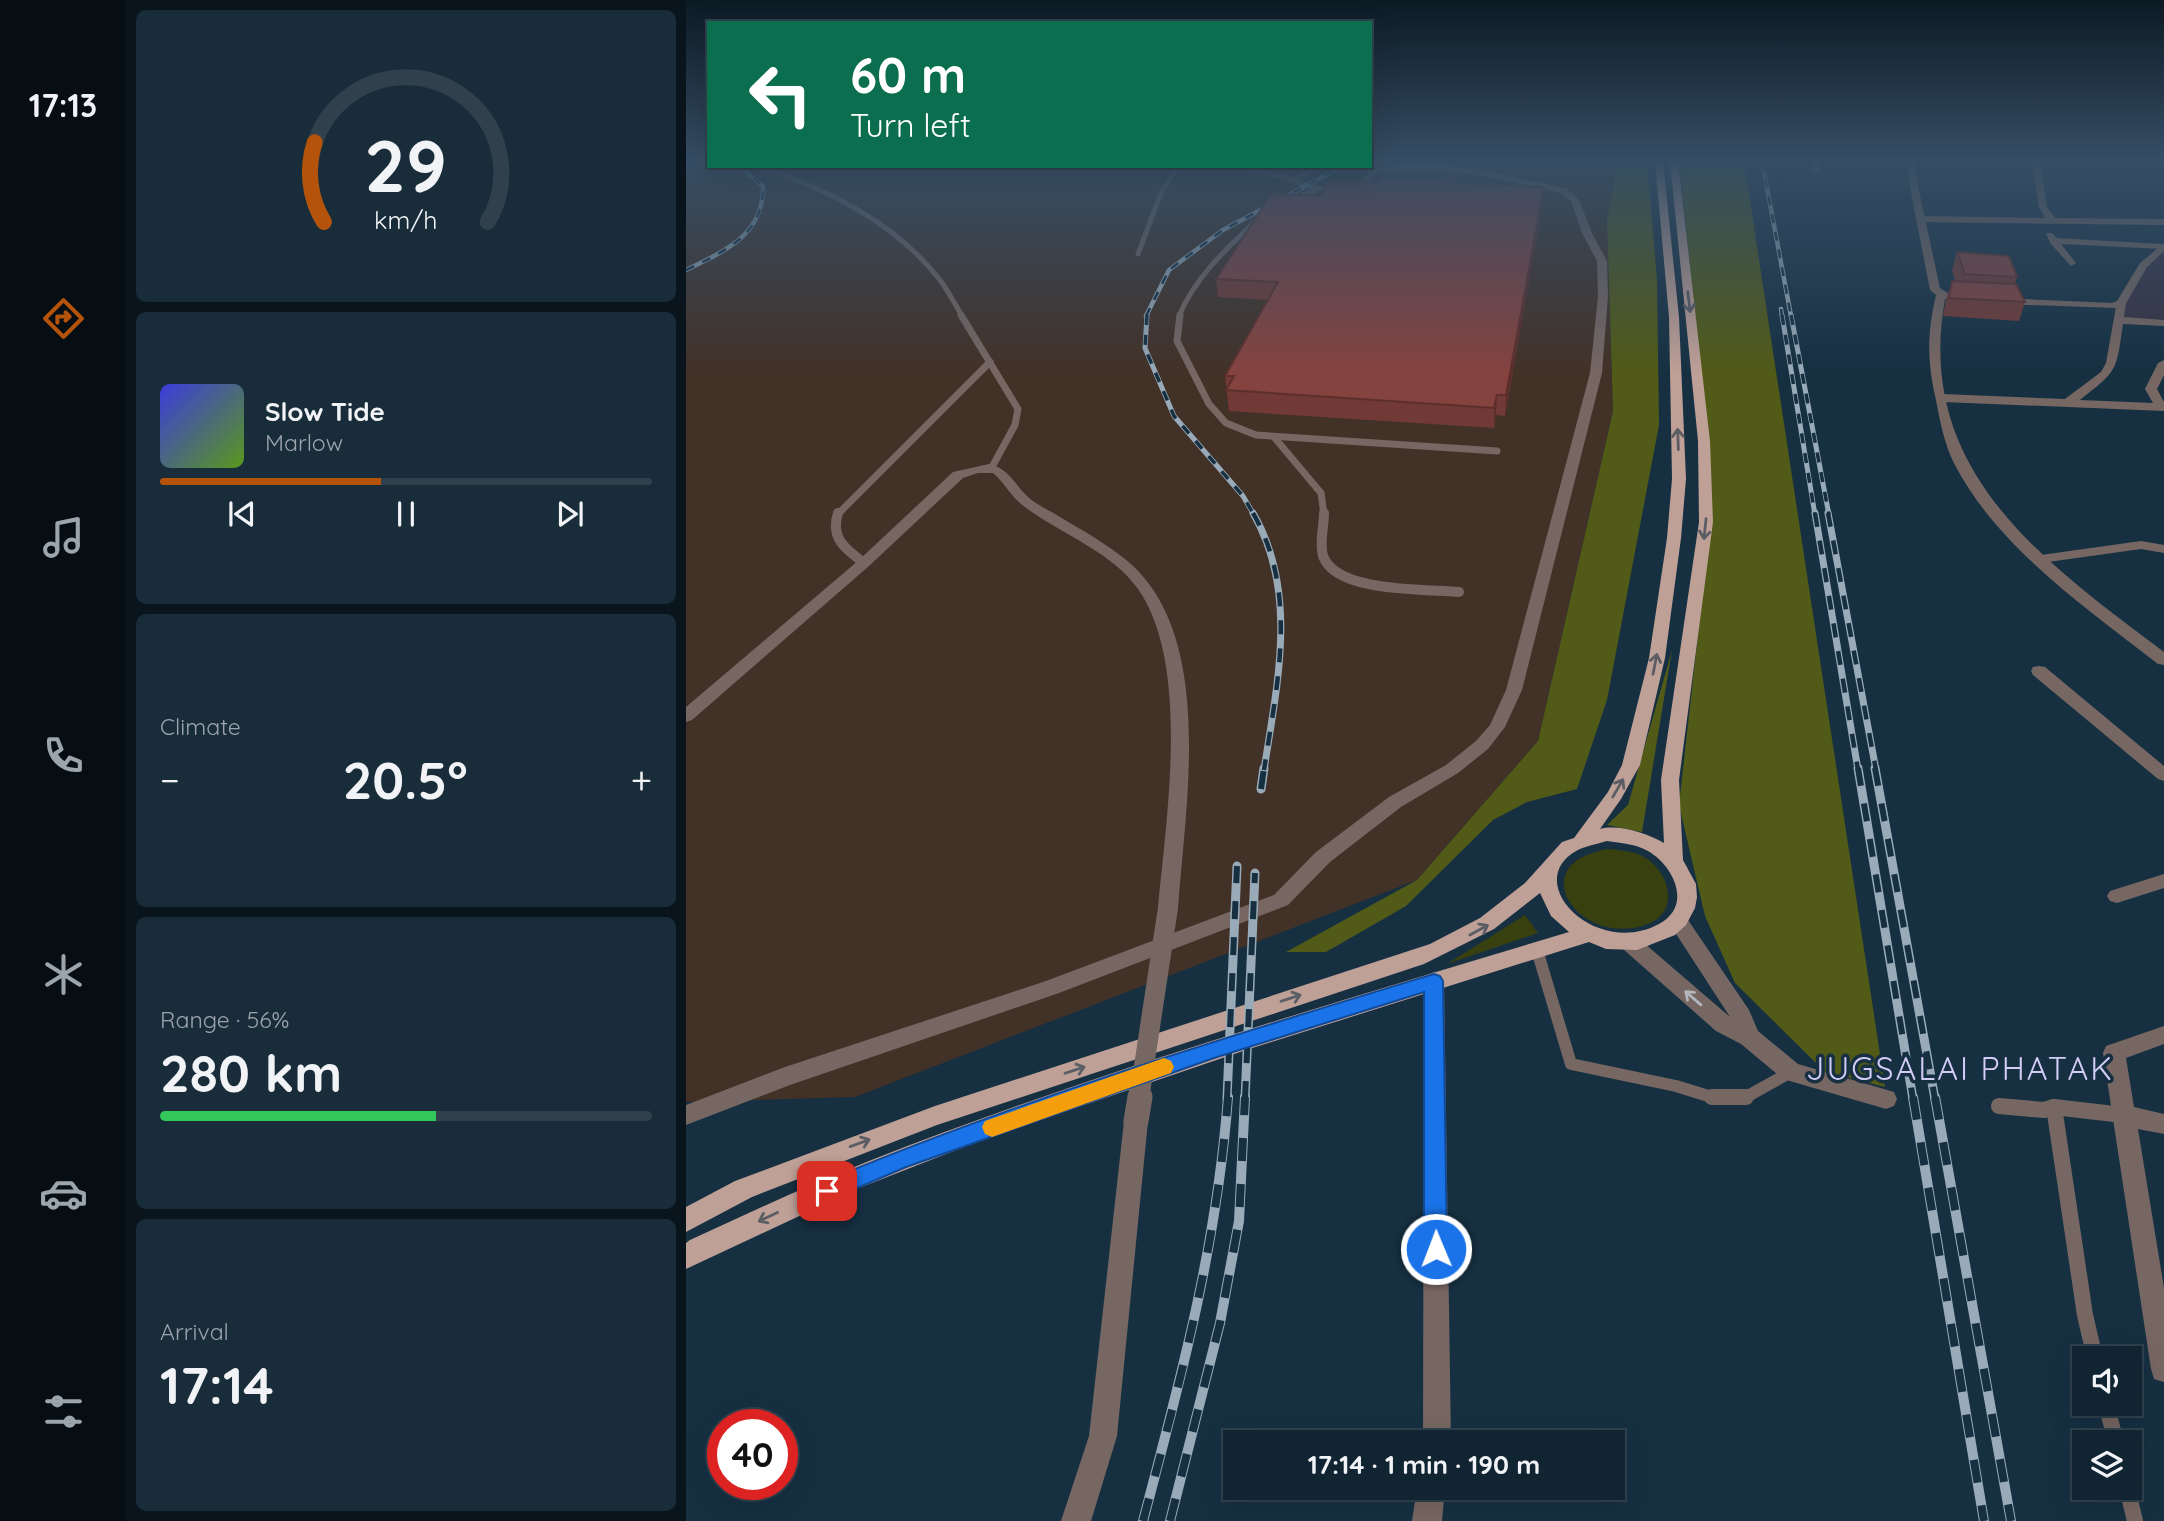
<!DOCTYPE html>
<meta charset="utf-8">
<style>
:root{--surface:#102432;--page:#192c3a;--text:#f1f3f6;--muted:#9ca4ac;--line:#30414d;--accent:#b45309}
body{margin:0;font-family:Quicksand,sans-serif;background:var(--page);color:var(--text);height:100vh;display:flex;flex-direction:column;font-size:26px;white-space:nowrap}
*{box-sizing:border-box;margin:0}
p{font-size:23px;color:var(--muted)}
.icon{flex:none;width:38px;height:38px;fill:none;stroke:currentColor;stroke-width:2;stroke-linecap:round;stroke-linejoin:round}
.map{position:relative;flex:1;overflow:hidden}
.panel{display:flex;flex-direction:column;gap:10px;padding:10px;background:#09141c;width:560px}
.panel>*{flex:none}
.guide{position:absolute;left:21px;top:21px;width:665px;height:147px;border-radius:0px;box-shadow:0 7px 28px #0002,0 0 0 2px var(--line);background:#0b6e4f;color:#fff;overflow:hidden}
.tools{position:absolute;left:1386px;top:1346px;display:grid;gap:14px}
.tools a{display:grid;place-items:center;width:70px;height:70px;border-radius:0px;background:var(--surface);box-shadow:0 7px 28px #0002,0 0 0 2px var(--line);font-size:35px}
.speed{position:absolute;left:21px;top:1409px;display:flex;gap:14px;font-size:35px;font-weight:700;text-align:center}
.speed>*{display:grid;place-content:center;width:91px;height:91px;border-radius:50%;background:var(--surface);box-shadow:0 7px 28px #0002,0 0 0 2px var(--line);line-height:1}
.speed .limit{border:10px solid #d22;background:#fff;color:#111}
.pin{position:absolute;display:grid;place-items:center;width:60px;height:60px;color:#fff;margin:-30px;border-radius:14px;box-shadow:0 4px 10px #0006}
.me{position:absolute;width:77px;margin:-38px;rotate:359deg;stroke-linejoin:round;filter:drop-shadow(0 0 5px #0008)}
.turn{display:flex;align-items:center;gap:24px;height:147px;padding:0 28px;font-size:32px}
.turn .icon{width:91px;height:91px;stroke-width:2.5}
.turn b{display:block;font-size:49px;line-height:60px}
.big{font-size:52px;font-weight:700;line-height:1.1}
.panel .tile{flex:1;display:flex;flex-direction:column;justify-content:center;gap:10px;min-width:0;padding:0 24px;border-radius:10px;background:var(--page)}
.panel .dial{align-items:center;gap:0}
.dial svg{height:182px;overflow:visible;fill:none;stroke:var(--line);stroke-width:7;stroke-linecap:round;text-anchor:middle}
.dial text{fill:var(--text);stroke:none}
.song{display:flex;align-items:center;gap:21px}
.cover{width:84px;height:84px;border-radius:10px;background:linear-gradient(135deg,hsl(240 70% 55%),hsl(90 70% 35%))}
.played{height:7px;border-radius:4px;background:linear-gradient(90deg,var(--accent) 45%,var(--line) 45%)}
.keys{display:flex;justify-content:space-around;direction:ltr}
.heat{display:flex;justify-content:space-between;align-items:center;font-size:38px;direction:ltr}
.charge{height:10px;border-radius:5px;background:linear-gradient(90deg,#34c759 56%,var(--line) 0)}
.trip{position:absolute;left:537px;top:1430px;width:402px;height:70px;border-radius:0px;background:var(--surface);box-shadow:0 7px 28px #0002,0 0 0 2px var(--line);font-weight:700;line-height:70px;text-align:center}
main{display:flex;flex:1;min-height:0}
.tab-bar{display:flex;flex-direction:column;width:126px;justify-content:space-around;align-items:center;background:#060e14;color:var(--muted)}
.tab-bar .icon{width:49px;height:49px}
.tab-bar .active{color:var(--accent)}
.tab-bar b{font-size:32px;color:var(--text)}
.map>svg:first-child{display:block}
.industrial{fill:#423127}
.medical{fill:#363243}
.green{fill:#39400f}
.forest{fill:#515a16}
.lines{fill:none;stroke-linecap:round;stroke-linejoin:round}
.service-far4{stroke:#776763;stroke-width:5}
.service-far3{stroke:#776763;stroke-width:7}
.service-far2{stroke:#776763;stroke-width:10}
.service-far1{stroke:#776763;stroke-width:12}
.service{stroke:#776763;stroke-width:16}
.minor{fill:#776763;fill-rule:evenodd}
.tertiary{fill:#776763;fill-rule:evenodd}
.primary{fill:#bfa097;fill-rule:evenodd}
.rail-far4-casing{stroke:#99abb9;stroke-width:4.5}
.rail-far3-casing{stroke:#99abb9;stroke-width:5}
.rail-far2-casing{stroke:#99abb9;stroke-width:7}
.rail-far1-casing{stroke:#99abb9;stroke-width:9}
.rail-casing{stroke:#99abb9;stroke-width:10}
.rail-far4{stroke:#163042;stroke-width:2.5;stroke-dasharray:9;stroke-linecap:butt}
.rail-far3{stroke:#163042;stroke-width:3.5;stroke-dasharray:10;stroke-linecap:butt}
.rail-far2{stroke:#163042;stroke-width:4.5;stroke-dasharray:14;stroke-linecap:butt}
.rail-far1{stroke:#163042;stroke-width:6;stroke-dasharray:18;stroke-linecap:butt}
.rail{stroke:#163042;stroke-width:8;stroke-dasharray:23;stroke-linecap:butt}
.tertiary-bridge-far1{stroke:#776763;stroke-width:20}
.tertiary-bridge{stroke:#776763;stroke-width:25}
.wall{fill:#723a36}
.shaded-wall{fill:#5d2f2c}
.building{fill:#85433f;stroke:#5d2f2c;stroke-width:2}
.oneway{stroke:#5a5d64}
.oneway2{stroke:#b3b7bd}
.route{fill:#1a73e8;stroke:#114b97;stroke-width:2}
.slow{fill:#f59e0b}
.labels{text-anchor:middle;dominant-baseline:central;stroke-width:7;stroke-linejoin:round;paint-order:stroke}
.near-neighbourhood-label{font-size:32px;letter-spacing:2px;fill:#d2ccf7;stroke:#163042}
</style>
<main>
<nav class="tab-bar">
<b>17:13</b>
<svg class="icon active" aria-label="directions" viewBox="0 0 24 24"><path d="M12 3l9 9-9 9-9-9zM9 14v-3h6M13 9l2 2-2 2"/></svg>
<svg class="icon" aria-label="music" viewBox="0 0 24 24"><path d="M9 18V5l10-2v13"/><circle cx="6" cy="18" r="3"/><circle cx="16" cy="16" r="3"/></svg>
<svg class="icon" aria-label="phone" viewBox="0 0 24 24"><path d="M5 4h4l2 5-3 2q2 4 5 5l2-3 5 2v4C11 20 4 13 5 4z"/></svg>
<svg class="icon" aria-label="climate" viewBox="0 0 24 24"><path d="M12 3v18M4 7l16 10M4 17L20 7"/></svg>
<svg class="icon" aria-label="car" viewBox="0 0 24 24"><path d="M5 17H2v-5l4-1 3-4h7l3 4 3 1v5h-3M9 17h6M6 11h13"/><circle cx="7" cy="17" r="2"/><circle cx="17" cy="17" r="2"/></svg>
<svg class="icon" aria-label="filters" viewBox="0 0 24 24"><path d="M4 7h16M4 17h16"/><circle cx="9" cy="7" r="2"/><circle cx="15" cy="17" r="2"/></svg>
</nav>
<section class="panel">
<div class="tile dial"><svg viewBox="0 0 100 80">
<path d="M14 69A42 42 0 1 1 86 69"/>
<path d="M14 69A42 42 0 0 1 10 34" stroke="#b45309"/>
<text x="50" y="56" font-size="32" font-weight="700">29</text>
<text x="50" y="72" font-size="11">km/h</text>
</svg></div>
<div class="tile">
<div class="song"><i class="cover"></i><div><b>Slow Tide</b><p>Marlow</p></div></div>
<div class="played"></div>
<div class="keys"><svg class="icon" aria-label="previous" viewBox="0 0 24 24"><path d="M18 5L8 12l10 7zM5 5v14"/></svg><svg class="icon" aria-label="pause" viewBox="0 0 24 24"><path d="M8 5v14M16 5v14"/></svg><svg class="icon" aria-label="next" viewBox="0 0 24 24"><path d="M6 5l10 7-10 7zM19 5v14"/></svg></div>
</div>
<div class="tile"><p>Climate</p>
<div class="heat"><a>−</a><b class="big">20.5°</b><a>+</a></div>
</div>
<div class="tile"><p>Range · 56%</p><b class="big">280 km</b><div class="charge"></div></div>
<div class="tile"><p>Arrival</p><b class="big">17:14</b></div>
</section>
<div class="map">
<svg width="1478" height="1521" viewBox="0 0 1478 1521">
<rect width="100%" height="100%" fill="#163042"/>
<path class="industrial" d="M0 161H23V166H684V161H932L921 220 927 411 852 741 731 880 169 1097 0 1102Z"/>
<path class="medical" d="M1478 250V321L1438 319 1440 303 1461 266Z"/>
<g class="green">
<path d="M922 849C934 850 947 851 958 857 983 871 995 911 962 924 895 950 833 864 922 849Z"/>
<path d="M839 915 852 933 761 964Z"/>
</g>
<g class="forest">
<path d="M932 161H961L971 280 973 425 921 700 891 789 841 802 807 820 720 906 640 952H600L731 880 852 741 927 411 921 220Z"/>
<path d="M993 161H1058L1199 1087 1138 1071 1049 983 1019 916 993 805 1025 518 1013 352Z"/>
<path d="M986 650 956 832 921 825 942 805Z"/>
</g>
<g class="lines">
<g class="service-far4">
<path d="M9 161 23 162"/>
<path d="M69 166C137 186 209 222 254 280 262 291 269 304 276 316"/>
<path d="M554 166 607 180"/>
<path d="M605 200 631 189"/>
<path d="M452 254 475 193 492 166"/>
<path d="M493 316C509 277 542 247 573 218"/>
</g>
<g class="service-far3">
<path d="M275 315 332 409 329 425 306 467"/>
<path d="M494 315 491 341 523 404 540 423 570 435 811 451"/>
<path d="M588 437 635 493 638 515"/>
<path d="M151 515 304 362"/>
</g>
<g class="service-far2">
<path d="M152 513C144 538 159 549 178 563"/>
<path d="M638 513C638 527 633 543 637 556 650 593 740 589 773 592"/>
</g>
<g class="service-far1">
<path d="M851 950 885 1064 990 1086 1032 1099"/>
<path d="M1036 1099 1060 1097 1105 1072"/>
</g>
<g class="service">
<path d="M1026 1097H1060"/>
<path d="M1313 1106 1358 1110 1368 1107 1437 1115"/>
<path d="M1368 1107 1399 1315 1409 1358"/>
<path d="M1420 1404 1430 1442"/>
<path d="M1441 1488 1449 1521"/>
</g>
<g class="minor">
<path d="M1127 161H1135L1134 173 1127 171Z"/>
<path d="M1188 161H1229L1230 163 1226 165Z"/>
<path d="M1346 161H1354L1361 207 1369 218 1478 219V225L1234 222 1229 219 1234 216 1359 218 1353 207Z"/>
<path d="M721 163 785 167 881 189 893 200 906 233 921 261 922 296 916 373 836 690 819 727 802 749 772 773 715 807 644 862 602 905 373 993 104 1085 0 1125V1105L99 1067 360 981 588 895 630 852 703 797 760 765 790 741 804 725 820 690 904 373 912 296 911 261 896 233 885 201 875 193C813 179 754 164 690 173L684 183 677 181 684 169Z"/>
<path d="M625 166H636L614 180 632 186 660 185 664 188C647 197 618 190 603 180Z"/>
<path d="M1360 233H1366L1371 238 1476 244 1478 249 1375 244 1390 263 1385 266 1364 243Z"/>
<path d="M1431 301 1440 303 1438 317 1478 320V326L1437 324C1430 372 1432 370 1394 400L1467 403 1459 389 1472 363 1478 360V375L1471 389 1478 402V411L1257 402 1251 398 1257 394 1379 399 1415 372 1420 363Z"/>
<path d="M1455 541 1478 545V553L1455 549 1355 563 1348 559 1355 555Z"/>
<path d="M1353 666 1359 667 1478 766V781L1472 779 1347 675 1345 671 1347 667Z"/>
<path d="M1478 874V888L1431 903 1424 901 1421 896 1424 891Z"/>
<path d="M993 915 1000 917 1063 1010 1072 1031 1112 1064 1208 1092 1211 1099 1208 1106 1200 1109 1097 1079 1055 1044 1030 1031 937 949 934 943 937 937 944 935 951 937 1044 1017 983 923 986 917Z"/>
</g>
<g class="tertiary">
<path d="M1222 161H1230V177L1254 288 1268 297 1259 299C1228 471 1357 561 1478 652V665L1472 664C1400 608 1314 549 1270 467 1259 447 1254 422 1250 400 1241 361 1241 334 1250 295L1244 290 1222 177Z"/>
<path d="M1478 243V251L1461 267 1439 305 1431 308 1315 304 1310 301 1315 298 1426 303 1431 301 1454 263Z"/>
<path d="M303 464C324 469 327 483 342 497 350 504 360 509 369 514 400 533 442 554 463 584 524 666 499 812 492 908L489 913 482 916 475 913 472 908C480 819 505 665 452 589 426 551 370 532 335 504 324 495 318 482 307 473H292L277 478 183 566 6 720 0 722V707L173 560 267 472Z"/>
<path d="M748 972 755 975 758 981 765 1442H737L738 981 741 975Z"/>
<path d="M1478 1026V1044L1440 1058 1448 1107 1478 1114V1134L1452 1129 1478 1288V1382L1468 1379 1465 1369 1417 1053 1420 1046Z"/>
<path d="M450 1111 458 1114 462 1121 431 1436 405 1521H375L403 1436 438 1121 442 1114Z"/>
<path d="M731 1488H759L756 1521H726Z"/>
</g>
<path class="primary" d="M969 161H977L993 317 1000 479 995 538 979 658 954 765 935 799 914 829C932 824 961 833 978 843L975 780 1013 522 1012 441 984 161H992L1024 441 1027 522 993 780 997 860 1010 884 1011 897 1009 908 1000 925 989 935 951 950 920 949 903 942 557 1051 301 1138 173 1188 0 1269V1243L4 1240C63 1213 122 1185 183 1161 411 1071 649 1003 883 932L865 916 854 893 808 929 738 964 251 1125 66 1197 0 1232V1207L49 1181 249 1106 744 944 794 918 839 883 876 842 888 838 922 792 936 765 963 658 981 538 986 479 983 317ZM921 841C935 843 950 844 962 851 988 866 1007 906 973 924 910 958 835 883 890 851 899 846 911 844 921 841Z"/>
<g class="rail-far4-casing">
<g id="rail-far4">
<path d="M1076 161 1105 316"/>
<path d="M0 270C39 251 78 235 77 186L52 166"/>
<path d="M1095 309 1096 316"/>
<path d="M460 316 483 270 537 230 657 166"/>
</g>
</g>
<g class="rail-far3-casing">
<g id="rail-far3">
<path d="M461 315 459 348 488 416 557 496 568 515"/>
<path d="M1096 315 1129 515"/>
<path d="M1105 315 1143 515"/>
</g>
</g>
<g class="rail-far2-casing">
<g id="rail-far2">
<path d="M567 513C613 593 591 684 578 770"/>
<path d="M1129 513 1172 770"/>
<path d="M1142 513 1190 770"/>
</g>
</g>
<g class="rail-far1-casing">
<g id="rail-far1">
<path d="M1172 768 1227 1099"/>
<path d="M1189 768 1249 1099"/>
<path d="M575 789 578 768"/>
<path d="M541 1099 551 866"/>
<path d="M559 1099 569 873"/>
</g>
</g>
<g class="rail-casing">
<g id="rail">
<path d="M1227 1097 1298 1521"/>
<path d="M1249 1097 1325 1521"/>
<path d="M457 1521C495 1378 531 1245 542 1097"/>
<path d="M484 1521 534 1323 553 1221 559 1097"/>
</g>
</g>
<use href="#rail-far4" class="rail-far4"/>
<use href="#rail-far3" class="rail-far3"/>
<use href="#rail-far2" class="rail-far2"/>
<use href="#rail-far1" class="rail-far1"/>
<use href="#rail" class="rail"/>
<path class="tertiary-bridge-far1" d="M453 1099 482 908"/>
<path class="tertiary-bridge" d="M450 1121 454 1097"/>
</g>
<g class="wall">
<path d="M694 183 858 187 857 203 819 416 810 415 808 428 543 411 539 376 582 300 532 297 530 279 634 196Z"/>
<path d="M1271 252 1331 277 1329 284 1339 302 1333 321 1257 316 1260 299 1266 281H1269L1266 270Z"/>
</g>
<g class="shaded-wall">
<path d="M858 187 857 203 819 416 820 395Z"/>
<path d="M811 395 810 415 808 428V408Z"/>
</g>
<g class="building">
<path d="M696 179 858 187 820 395H811L808 408 540 390 548 376H539L592 282 530 279 586 193 634 196 643 181 694 183Z"/>
<path d="M1271 252 1323 256 1331 277 1279 274Z"/>
<path d="M1266 281 1330 284 1339 302 1263 298Z"/>
</g>
<defs><path id="oneway-shaft" d="M-6 0H5M1.5-3L5.5 0L1.5 3" fill="none" stroke-width="1.6" stroke-linecap="round" stroke-linejoin="round" transform="scale(1.75)"/></defs>
<g class="oneway">
<use href="#oneway-shaft" transform="translate(1003 302) rotate(83)"/>
<use href="#oneway-shaft" transform="translate(992 439) rotate(-92)"/>
<use href="#oneway-shaft" transform="translate(1019 529) rotate(96)"/>
<use href="#oneway-shaft" transform="translate(969 664) rotate(-79)"/>
<use href="#oneway-shaft" transform="translate(932 788) rotate(-60)"/>
<use href="#oneway-shaft" transform="translate(793 930) rotate(-29)"/>
<use href="#oneway-shaft" transform="translate(605 998) rotate(-18)"/>
<use href="#oneway-shaft" transform="translate(389 1070) rotate(-18)"/>
<use href="#oneway-shaft" transform="translate(174 1143) rotate(-20)"/>
<use href="#oneway-shaft" transform="translate(82 1217) rotate(155)"/>
</g>
<use class="oneway2" href="#oneway-shaft" transform="translate(1007 998) rotate(-139)"/>
<linearGradient id="sky" x2="0" y2="1"><stop stop-color="#0c1a24"/><stop offset="0.43" stop-color="#364e65"/><stop offset="1" stop-color="#364e65" stop-opacity="0"/></linearGradient>
<rect width="1478" height="374" fill="url(#sky)"/>
<path class="route" d="M748 974 754 976 757 981 761 1249 758 1257 750 1260 742 1257 738 1249V992L528 1058 220 1167 141 1201 133 1198 130 1191 133 1184C332 1100 541 1037 748 974Z"/>
<path class="slow" d="M478 1058 485 1061 488 1067 485 1073 306 1137 299 1134 296 1127 299 1121Z"/>
<g class="labels">
<g class="near-neighbourhood-label">
<text x="1274" y="1068">JUGSALAI PHATAK</text>
</g>
</g>
</svg>
<div class="tools">
<a><svg class="icon" aria-label="sound" viewBox="0 0 24 24"><path d="M4 9h4l5-4v14l-5-4H4zM17 9q2 3 0 6"/></svg></a>
<a><svg class="icon" aria-label="layers" viewBox="0 0 24 24"><path d="M12 4l9 5-9 5-9-5zM3 14l9 5 9-5"/></svg></a>
</div>
<div class="speed"><div class="limit">40</div></div>
<div class="pin" style="left:141px;top:1191px;background:#d93025"><svg class="icon" aria-label="arrive" viewBox="0 0 24 24"><path d="M6 21V4h12l-3 4 3 4H6"/></svg></div>
<svg class="me" style="left:750px;top:1249px" viewBox="-20 -20 40 40"><circle r="17" fill="#1a73e8" stroke="#fff" stroke-width="3"/><path d="M0-11L8 9 0 5-8 9z" fill="#fff"/></svg>
<div class="trip">17:14 · 1 min · 190 m</div>
<div class="guide">
<div class="turn"><svg class="icon" aria-label="left" viewBox="0 0 24 24"><path d="M17 20v-9H6M10 6l-5 5 5 5"/></svg><div><b>60 m</b>Turn left</div></div>
</div>
</div>
</main>
